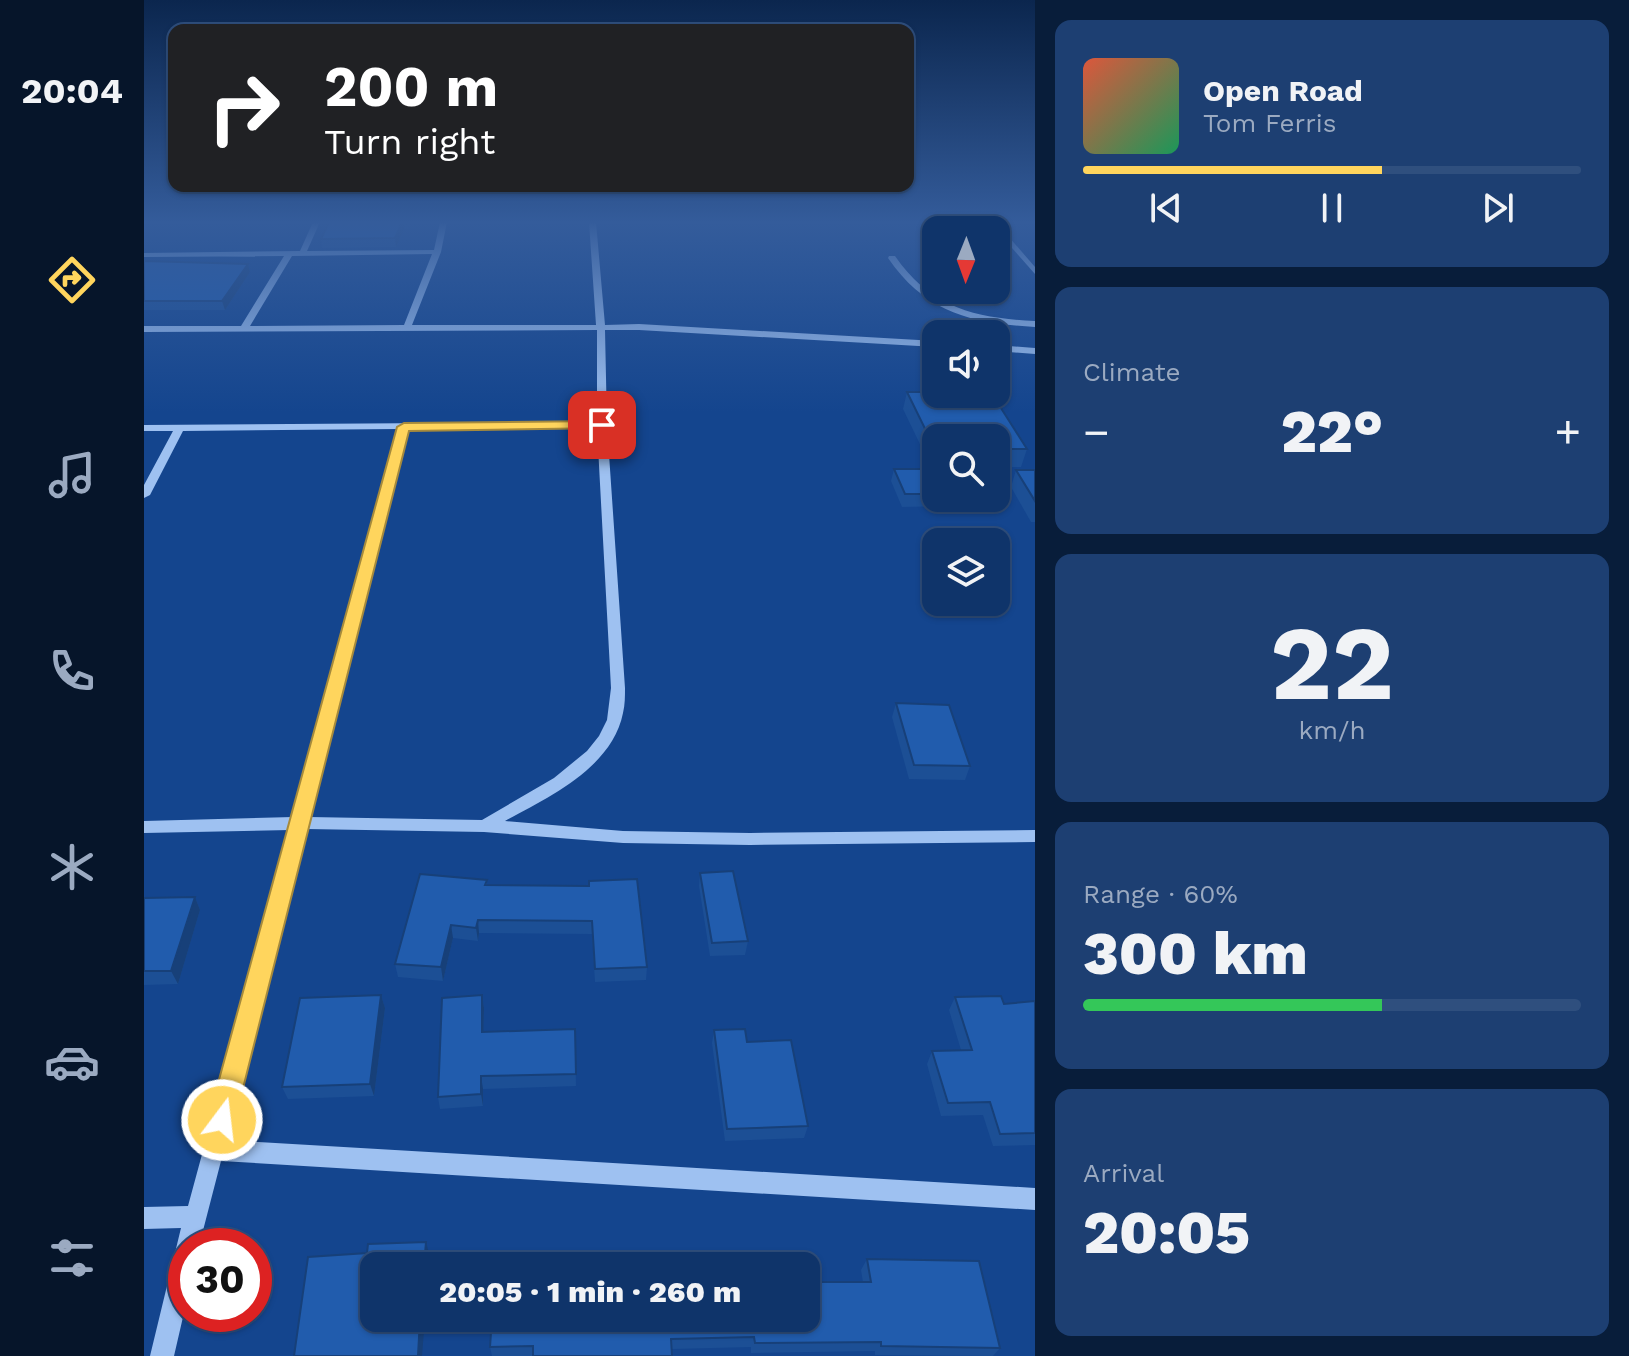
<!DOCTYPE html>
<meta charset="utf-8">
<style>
:root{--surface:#0f346a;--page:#1d3f72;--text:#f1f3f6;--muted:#9baac1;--line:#2f4f7e;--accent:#ffd55d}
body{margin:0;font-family:"Work Sans",sans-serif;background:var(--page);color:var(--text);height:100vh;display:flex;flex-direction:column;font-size:30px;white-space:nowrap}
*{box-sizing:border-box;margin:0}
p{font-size:26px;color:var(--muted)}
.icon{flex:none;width:44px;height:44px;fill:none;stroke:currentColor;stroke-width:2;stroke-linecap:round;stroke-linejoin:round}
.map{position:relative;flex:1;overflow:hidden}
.drawer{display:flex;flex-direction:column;gap:20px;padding:20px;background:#081d3a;width:594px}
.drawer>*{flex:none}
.banner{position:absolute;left:24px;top:24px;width:746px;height:168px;border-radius:16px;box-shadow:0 2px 6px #0004,0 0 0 2px var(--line);background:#202124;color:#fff;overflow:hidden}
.needle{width:52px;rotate:181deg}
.buttons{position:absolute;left:778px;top:216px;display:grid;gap:16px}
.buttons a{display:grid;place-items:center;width:88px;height:88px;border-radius:16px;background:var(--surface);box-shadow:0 2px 6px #0004,0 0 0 2px var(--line);font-size:40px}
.speed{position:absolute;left:24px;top:1228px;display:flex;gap:16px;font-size:40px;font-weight:700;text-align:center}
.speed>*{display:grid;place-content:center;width:104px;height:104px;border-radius:50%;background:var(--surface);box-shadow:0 2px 6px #0004,0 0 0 2px var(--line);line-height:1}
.speed .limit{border:12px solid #d22;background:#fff;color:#111}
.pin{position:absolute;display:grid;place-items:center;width:68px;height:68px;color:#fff;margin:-34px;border-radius:16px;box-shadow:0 4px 12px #0006}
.me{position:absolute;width:88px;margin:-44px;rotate:15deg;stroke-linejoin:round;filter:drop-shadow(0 0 6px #0008)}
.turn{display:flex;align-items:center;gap:28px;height:168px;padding:0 24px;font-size:36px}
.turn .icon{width:104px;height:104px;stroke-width:2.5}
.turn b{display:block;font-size:56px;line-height:68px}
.big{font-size:60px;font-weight:800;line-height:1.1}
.drawer .widget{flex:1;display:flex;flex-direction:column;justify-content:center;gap:12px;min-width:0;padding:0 28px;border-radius:16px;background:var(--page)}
.drawer .dial{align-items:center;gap:0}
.dial b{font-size:104px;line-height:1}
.song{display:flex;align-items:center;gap:24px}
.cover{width:96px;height:96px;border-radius:12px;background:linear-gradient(135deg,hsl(10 70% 55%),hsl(150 70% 35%))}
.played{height:8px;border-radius:4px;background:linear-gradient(90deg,var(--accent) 60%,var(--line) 60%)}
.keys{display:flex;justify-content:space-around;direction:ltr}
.heat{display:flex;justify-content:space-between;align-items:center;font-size:44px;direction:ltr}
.charge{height:12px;border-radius:6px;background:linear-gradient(90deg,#34c759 60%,var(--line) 0)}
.trip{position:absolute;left:216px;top:1252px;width:460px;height:80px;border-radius:16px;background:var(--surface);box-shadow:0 2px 6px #0004,0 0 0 2px var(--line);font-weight:800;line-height:80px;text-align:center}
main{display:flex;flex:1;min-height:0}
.dock{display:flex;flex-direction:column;width:144px;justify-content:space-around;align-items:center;background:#06152a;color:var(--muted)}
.dock .icon{width:56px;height:56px}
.dock .on{color:var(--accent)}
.dock b{font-size:36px;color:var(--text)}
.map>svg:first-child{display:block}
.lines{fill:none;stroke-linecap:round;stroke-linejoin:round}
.minor{fill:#9ec1f1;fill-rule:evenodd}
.wall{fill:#1c4f95}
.shaded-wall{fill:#174079}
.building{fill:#215cad;stroke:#174079;stroke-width:2}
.route{fill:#ffd55d;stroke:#a68a3c;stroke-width:2}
</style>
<main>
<nav class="dock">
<b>20:04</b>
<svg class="icon on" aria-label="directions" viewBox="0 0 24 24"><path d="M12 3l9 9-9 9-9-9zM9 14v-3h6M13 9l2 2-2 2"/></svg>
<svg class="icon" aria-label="music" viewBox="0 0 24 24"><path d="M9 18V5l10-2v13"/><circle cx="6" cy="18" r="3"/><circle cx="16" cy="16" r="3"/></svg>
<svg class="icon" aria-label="phone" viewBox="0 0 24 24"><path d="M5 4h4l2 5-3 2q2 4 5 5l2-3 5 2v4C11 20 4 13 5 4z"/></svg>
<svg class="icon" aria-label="climate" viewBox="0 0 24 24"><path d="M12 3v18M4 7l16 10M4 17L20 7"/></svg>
<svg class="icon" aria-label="car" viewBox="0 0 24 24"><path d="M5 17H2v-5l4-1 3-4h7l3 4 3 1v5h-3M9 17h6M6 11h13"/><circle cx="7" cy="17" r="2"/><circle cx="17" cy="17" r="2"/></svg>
<svg class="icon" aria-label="filters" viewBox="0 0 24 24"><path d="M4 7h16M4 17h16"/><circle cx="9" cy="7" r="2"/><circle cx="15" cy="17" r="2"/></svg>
</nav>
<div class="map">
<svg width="891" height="1356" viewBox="0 0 891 1356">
<rect width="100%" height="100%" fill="#14458e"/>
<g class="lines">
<g class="minor">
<path d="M169 222H176L163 251 290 250 296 222H303L297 252 268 325H452L445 222H452L461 325 495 324 792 341V347L495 330H461L463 425 481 688C481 696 481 705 479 713 468 768 405 797 361 821L479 831 606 833 891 830V842L606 845 479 843 340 832 162 829 82 1140 891 1188V1210L77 1161 55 1246H42V1304L30 1356H6L37 1228 0 1229V1207L44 1206 146 830 0 833V821L149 817 254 429 39 431 6 495 0 498V485L29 431H0V425L453 422V330L0 332V326H97L140 256 0 257V253L156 251ZM288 254 260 325 106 326 148 256ZM453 428 467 688 463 720 455 736 443 751 410 778 338 820 165 817 264 429Z"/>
<path d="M845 222H852L891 267V274Z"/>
<path d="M745 256H751C787 308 831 318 891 321V327C827 323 782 313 744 258Z"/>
<path d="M852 345 891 348V354L852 351Z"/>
</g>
</g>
<g class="wall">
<path d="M185 222H267L265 229H260L252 247 178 248 177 239Z"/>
<path d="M0 261 104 264 106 272 81 310H0Z"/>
<path d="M763 392 883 449 877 467H852V438H792V467H787L759 409Z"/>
<path d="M750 469H792V498H809L807 506 758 507 747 481Z"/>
<path d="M872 470H891V522H887L867 487Z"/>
<path d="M752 703 826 766 821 780 765 779 748 717Z"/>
<path d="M556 873 604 941 601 955 566 956 555 886Z"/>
<path d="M343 880V885L445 886 503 967 502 980 451 982 448 934 335 933 334 941 309 938 299 981 254 977 251 964Z"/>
<path d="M51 897 56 910 34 984 0 985V898Z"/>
<path d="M237 995 241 1008 230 1096 144 1099 138 1087Z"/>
<path d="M338 995 340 1008 339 1032 431 1029 432 1086 339 1089V1106L296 1109 294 1097Z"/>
<path d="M811 997 860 1004 891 1001V1145L849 1146 839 1115 797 1116 783 1064 788 1051 817 1050 805 1010Z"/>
<path d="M570 1030 603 1042 664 1126 660 1138 581 1141 568 1043Z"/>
<path d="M723 1259 856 1348 849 1356 731 1355V1351L607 1353V1347L528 1349V1356H348L346 1347 719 1282 717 1270Z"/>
</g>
<g class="shaded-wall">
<path d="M258 222H260V229L252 247 251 238Z"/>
<path d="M104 264 106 272 81 310 78 301Z"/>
<path d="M51 897 56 910 34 984 27 971Z"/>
<path d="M334 920 335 933 334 941 332 928Z"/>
<path d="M307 925 309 938 299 981 297 967Z"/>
<path d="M237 995 241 1008 230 1096 226 1084Z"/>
<path d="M338 995 340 1008 339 1044 338 1032Z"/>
<path d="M337 1076 339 1089V1106L337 1094Z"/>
<path d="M282 1242 285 1253 284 1266H280Z"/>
<path d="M276 1318H281L278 1356H274Z"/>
</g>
<g class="building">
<path d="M185 222H258L251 238 177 239Z"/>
<path d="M0 261 104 264 78 301H0Z"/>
<path d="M763 392H792V394H848L883 449H852V438H792L791 449Z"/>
<path d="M750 469H792V494H761Z"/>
<path d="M872 470H891V501Z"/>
<path d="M752 703 805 705 826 766 770 765Z"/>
<path d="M589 871 604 941 568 943 556 873Z"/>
<path d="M276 874 343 880 341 885 445 886V881L493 879 503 967 451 969 448 921 334 920 332 928 307 925 297 967 251 964Z"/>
<path d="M51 897 27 971H0V898Z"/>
<path d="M237 995 226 1084 138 1087 156 998Z"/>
<path d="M338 995V1032L431 1029 432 1074 337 1076V1094L294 1097 298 998Z"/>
<path d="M857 996 860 1004 891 1001V1133L856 1134 846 1102 804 1103 788 1051 828 1050 811 997Z"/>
<path d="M601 1029 603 1042 647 1040 664 1126 583 1129 570 1030Z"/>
<path d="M282 1242 280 1266H230V1318H276L274 1356H150L164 1257 223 1253 224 1244Z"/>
<path d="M392 1252H462V1265L565 1262 566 1266H391Z"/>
<path d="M723 1259 835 1261 856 1348 737 1346V1342L611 1343 610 1337 527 1339 528 1356H389V1346L346 1347 348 1318H662V1282H727Z"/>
</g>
<linearGradient id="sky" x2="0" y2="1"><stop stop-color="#0b264e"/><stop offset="0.54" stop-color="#345c9b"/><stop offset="1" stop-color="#345c9b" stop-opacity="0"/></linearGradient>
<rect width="891" height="412" fill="url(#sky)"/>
<path class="route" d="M458 421 464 425 462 428 265 431 91 1120 87 1130 78 1134 68 1130 64 1120 253 427 260 423Z"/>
</svg>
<div class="buttons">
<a><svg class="needle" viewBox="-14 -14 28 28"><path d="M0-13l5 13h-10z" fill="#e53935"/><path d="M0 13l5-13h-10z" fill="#9baac1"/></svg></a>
<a><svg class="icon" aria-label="sound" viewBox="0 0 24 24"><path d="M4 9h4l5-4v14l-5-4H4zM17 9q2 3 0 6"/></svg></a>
<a><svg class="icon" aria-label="search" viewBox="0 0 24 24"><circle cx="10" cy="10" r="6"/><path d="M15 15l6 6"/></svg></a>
<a><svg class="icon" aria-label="layers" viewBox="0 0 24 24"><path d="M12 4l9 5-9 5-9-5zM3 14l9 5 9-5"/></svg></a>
</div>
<div class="speed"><div class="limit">30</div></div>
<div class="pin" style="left:458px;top:425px;background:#d93025"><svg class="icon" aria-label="arrive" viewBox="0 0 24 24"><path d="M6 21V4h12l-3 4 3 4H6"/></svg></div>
<svg class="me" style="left:78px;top:1120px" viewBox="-20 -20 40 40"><circle r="17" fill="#ffd55d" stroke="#fff" stroke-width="3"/><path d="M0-11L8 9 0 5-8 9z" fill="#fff"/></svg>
<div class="trip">20:05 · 1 min · 260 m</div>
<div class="banner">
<div class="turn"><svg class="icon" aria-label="right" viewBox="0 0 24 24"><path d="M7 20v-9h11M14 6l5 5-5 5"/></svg><div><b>200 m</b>Turn right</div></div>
</div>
</div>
<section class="drawer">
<div class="widget">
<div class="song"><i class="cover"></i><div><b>Open Road</b><p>Tom Ferris</p></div></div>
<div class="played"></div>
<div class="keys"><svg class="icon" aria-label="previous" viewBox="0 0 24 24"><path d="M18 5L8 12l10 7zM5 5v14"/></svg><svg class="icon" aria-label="pause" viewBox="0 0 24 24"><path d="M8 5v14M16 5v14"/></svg><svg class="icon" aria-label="next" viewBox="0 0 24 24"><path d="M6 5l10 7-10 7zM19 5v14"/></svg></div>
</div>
<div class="widget"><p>Climate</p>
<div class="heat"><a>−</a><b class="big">22°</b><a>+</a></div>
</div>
<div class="widget dial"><b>22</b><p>km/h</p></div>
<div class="widget"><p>Range · 60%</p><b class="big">300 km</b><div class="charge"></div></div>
<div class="widget"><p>Arrival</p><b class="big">20:05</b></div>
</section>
</main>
